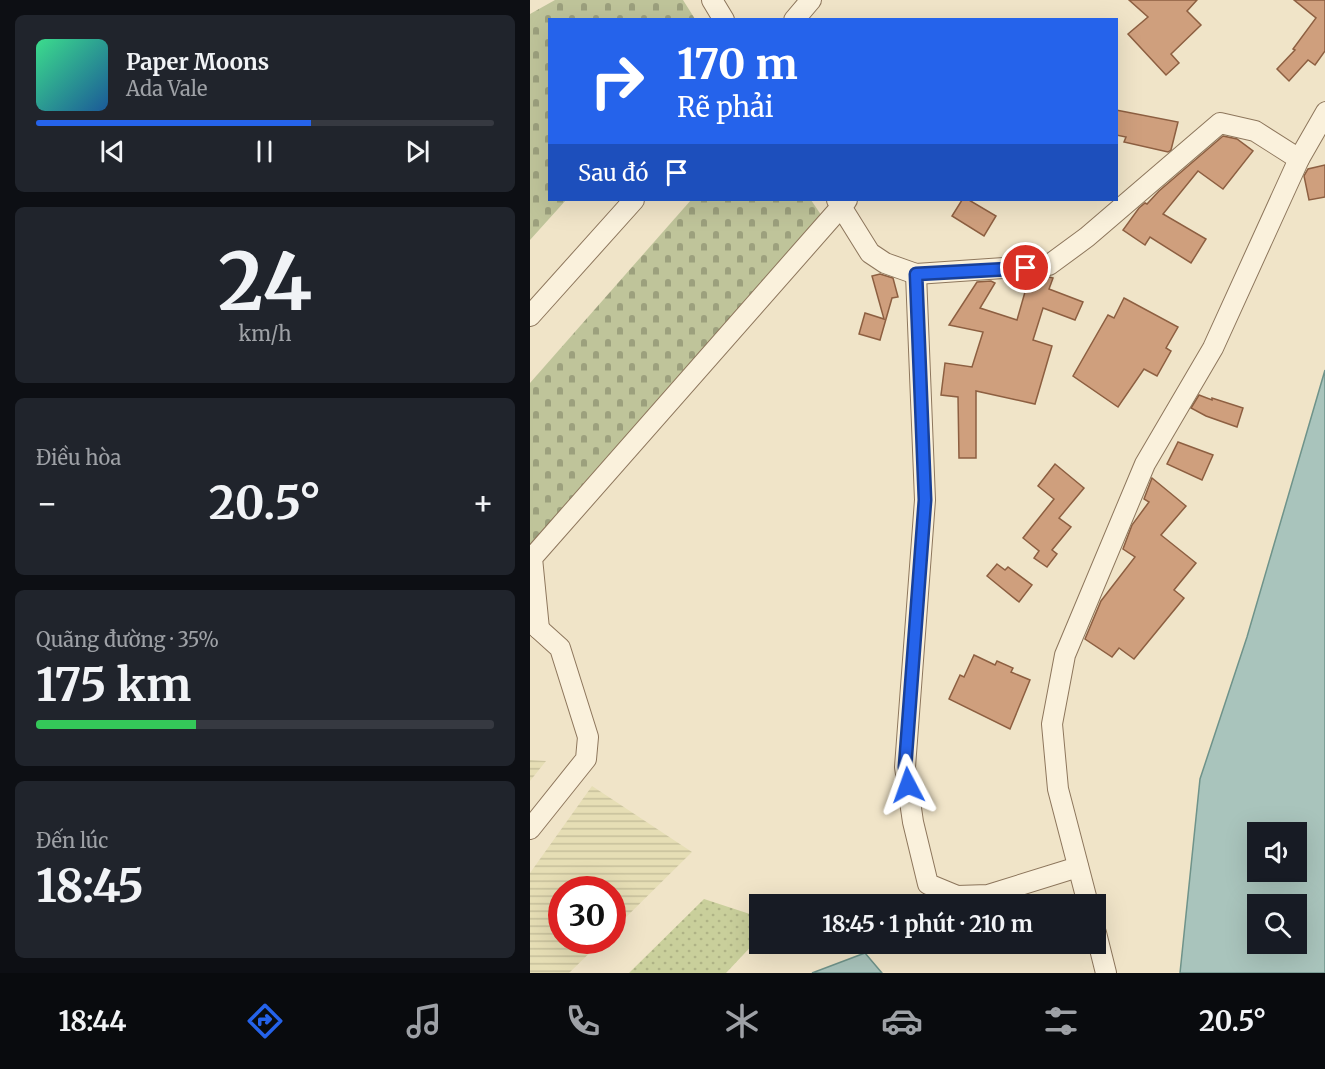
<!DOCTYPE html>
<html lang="vi">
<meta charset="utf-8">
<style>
:root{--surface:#171b24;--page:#20242c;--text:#f1f3f6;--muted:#9ea1a6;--line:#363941;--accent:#2563eb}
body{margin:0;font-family:Merriweather,serif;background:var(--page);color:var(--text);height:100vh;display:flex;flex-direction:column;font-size:22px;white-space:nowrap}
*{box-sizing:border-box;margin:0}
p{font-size:20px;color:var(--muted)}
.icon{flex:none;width:33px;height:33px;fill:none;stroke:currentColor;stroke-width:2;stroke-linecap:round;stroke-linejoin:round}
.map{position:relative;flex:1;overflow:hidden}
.drawer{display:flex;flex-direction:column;gap:15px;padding:15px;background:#0d0f14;width:530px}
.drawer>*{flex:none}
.hud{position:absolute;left:18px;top:18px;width:570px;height:183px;border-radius:0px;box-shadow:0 6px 24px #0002;background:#2563eb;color:#fff;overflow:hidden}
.tools{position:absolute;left:717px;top:822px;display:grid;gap:12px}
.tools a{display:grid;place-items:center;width:60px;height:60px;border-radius:0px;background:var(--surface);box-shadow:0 6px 24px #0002;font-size:30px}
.speed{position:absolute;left:18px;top:876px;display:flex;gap:12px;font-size:30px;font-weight:700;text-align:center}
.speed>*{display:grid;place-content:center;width:78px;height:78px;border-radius:50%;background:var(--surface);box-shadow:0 6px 24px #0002;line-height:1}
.speed .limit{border:9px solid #d22;background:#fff;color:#111}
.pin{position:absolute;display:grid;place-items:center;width:51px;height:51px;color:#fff;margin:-26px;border:3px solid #fff;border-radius:50%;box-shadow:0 2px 6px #0007}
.me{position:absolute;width:66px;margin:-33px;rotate:356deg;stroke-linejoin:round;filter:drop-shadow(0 0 4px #0008)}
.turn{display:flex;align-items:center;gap:21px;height:126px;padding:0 30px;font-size:27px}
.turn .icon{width:78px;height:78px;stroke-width:2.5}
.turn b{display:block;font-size:42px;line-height:51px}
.then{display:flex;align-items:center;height:57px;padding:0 30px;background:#0003;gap:12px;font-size:22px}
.big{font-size:45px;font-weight:700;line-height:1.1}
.drawer .card{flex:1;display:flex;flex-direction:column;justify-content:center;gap:9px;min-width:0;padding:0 21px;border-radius:9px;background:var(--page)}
.drawer .dial{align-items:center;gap:0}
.dial b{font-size:78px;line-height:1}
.song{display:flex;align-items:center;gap:18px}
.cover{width:72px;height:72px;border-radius:9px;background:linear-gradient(135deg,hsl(150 70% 55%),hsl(210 70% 35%))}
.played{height:6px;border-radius:3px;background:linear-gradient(90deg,var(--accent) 60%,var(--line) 60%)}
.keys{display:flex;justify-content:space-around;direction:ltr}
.heat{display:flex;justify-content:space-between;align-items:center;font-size:33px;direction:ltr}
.charge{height:9px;border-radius:4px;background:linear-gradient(90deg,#34c759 35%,var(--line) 0)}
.trip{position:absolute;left:219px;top:894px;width:357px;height:60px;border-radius:0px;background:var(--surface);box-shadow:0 6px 24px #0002;font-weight:700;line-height:60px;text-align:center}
.tab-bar{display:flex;height:96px;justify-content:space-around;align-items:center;background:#090b0e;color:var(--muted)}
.tab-bar .icon{width:42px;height:42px}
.tab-bar .active{color:var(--accent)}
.tab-bar b{font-size:27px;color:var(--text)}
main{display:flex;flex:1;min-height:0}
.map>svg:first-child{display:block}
.farmland{fill:url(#farmland-rules)}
.grass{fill:url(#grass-dots)}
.cemetery{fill:url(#cemetery-stones)}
.water{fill:#a9c4bc;stroke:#6f938a;stroke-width:1.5;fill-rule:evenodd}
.building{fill:#cf9f7d;stroke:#8d5f41;stroke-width:1.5}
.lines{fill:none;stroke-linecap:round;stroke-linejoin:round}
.minor-casing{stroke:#8d765c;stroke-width:22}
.minor{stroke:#faf1dc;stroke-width:20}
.route-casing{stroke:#184099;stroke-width:15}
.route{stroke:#2563eb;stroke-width:10}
</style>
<main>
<section class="drawer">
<div class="card">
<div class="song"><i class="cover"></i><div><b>Paper Moons</b><p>Ada Vale</p></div></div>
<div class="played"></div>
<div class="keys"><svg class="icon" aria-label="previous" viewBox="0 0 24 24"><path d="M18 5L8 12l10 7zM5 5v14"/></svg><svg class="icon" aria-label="pause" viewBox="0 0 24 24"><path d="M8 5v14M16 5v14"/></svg><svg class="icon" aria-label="next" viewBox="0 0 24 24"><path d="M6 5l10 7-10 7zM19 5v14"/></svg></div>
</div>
<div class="card dial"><b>24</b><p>km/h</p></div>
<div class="card"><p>Điều hòa</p>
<div class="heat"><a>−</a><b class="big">20.5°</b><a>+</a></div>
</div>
<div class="card"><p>Quãng đường · 35%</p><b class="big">175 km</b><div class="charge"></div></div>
<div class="card"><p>Đến lúc</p><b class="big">18:45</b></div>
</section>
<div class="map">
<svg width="796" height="973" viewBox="0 0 796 973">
<defs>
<pattern id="farmland-rules" width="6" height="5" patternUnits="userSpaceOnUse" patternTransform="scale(1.5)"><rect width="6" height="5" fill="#e6deb5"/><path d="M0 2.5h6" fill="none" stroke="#c6bf9b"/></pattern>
<pattern id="grass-dots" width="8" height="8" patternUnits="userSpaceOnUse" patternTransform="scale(1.5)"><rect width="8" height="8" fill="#c9cf9b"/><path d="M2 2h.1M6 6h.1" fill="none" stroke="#aeb285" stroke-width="1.8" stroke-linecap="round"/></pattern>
<pattern id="cemetery-stones" width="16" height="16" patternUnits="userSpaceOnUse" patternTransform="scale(1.5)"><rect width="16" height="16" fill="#bfc49a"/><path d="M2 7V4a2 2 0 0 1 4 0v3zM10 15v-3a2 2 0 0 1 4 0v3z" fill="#9ca07d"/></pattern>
</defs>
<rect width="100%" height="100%" fill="#f0e4c8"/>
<g class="farmland">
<path d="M0 760 16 761 0 781Z"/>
<path d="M62 786 162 852 83 930 82 890H32V940L72 941 39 973H0V873Z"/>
</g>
<path class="grass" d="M174 899 229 917V938L196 973H99Z"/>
<g class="cemetery">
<path d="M25 0H153L165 19 20 20V200H36L0 240V14Z"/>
<path d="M161 200H281L300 228 0 566V383Z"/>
</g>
<g class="water">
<path d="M795 370V973H650L670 779 717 637ZM728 832H766V872H728ZM728 904H766V944H728Z"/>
<path d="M335 953 352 973H282Z"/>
</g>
<g class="building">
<path d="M599 0H667L657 11 671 25 641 54 649 63 636 75 598 34 618 17Z"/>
<path d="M764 0H795V51L785 65 778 60 759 81 747 69 765 50 763 49 786 18Z"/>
<path d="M586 110 648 122 641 150 638 152 594 142 596 137 586 135Z"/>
<path d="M693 136 707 139 723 151 693 189 668 171 633 214 676 239 661 263 620 237 615 245 593 230 609 208 615 203 617 204 629 191Z"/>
<path d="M795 165V197L779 200 774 176 778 169Z"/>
<path d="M432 200H439L466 216 454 236 422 216Z"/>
<path d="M350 274 363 278 368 297 362 298 350 340 329 334 335 313 354 319 342 276Z"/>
<path d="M519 277 523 278 519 289 553 302 545 320 513 308 503 340 522 346 505 404 446 391V458H429L428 397 411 395 415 363 442 367 453 332 419 325 447 282 461 281 465 283 450 308 487 320 499 278Z"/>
<path d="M594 298 648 327 636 348 641 351 627 376 614 369 588 407 543 376 578 315 584 318Z"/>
<path d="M669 395 682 400V398L713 408 707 427 676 416 661 408Z"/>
<path d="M648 442 683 455 672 480 637 464Z"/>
<path d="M525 464 554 488 529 518 541 527 522 550 527 554 517 567 504 558 509 551 493 538 524 499 508 486Z"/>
<path d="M622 478 656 506 631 535 666 563 644 590 654 598 604 659 589 648 582 657 555 639 571 601 605 557 593 549 602 525 619 502 614 499Z"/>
<path d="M467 564 475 570 478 567 502 585 489 602 457 576Z"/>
<path d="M444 655 465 665 467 661 483 668 481 672 500 680 480 729 419 699 430 675 434 677Z"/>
</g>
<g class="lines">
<g class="minor-casing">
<g id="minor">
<path d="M182 0 194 20"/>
<path d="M264 20 281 0"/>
<path d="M307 200 340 253 355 263 386 274 519 265 557 237 690 123 725 131 769 159"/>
<path d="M386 274 395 500 375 767 383 822 398 884 427 896 458 895 548 867"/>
<path d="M0 316 104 200"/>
<path d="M0 621 30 648 58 737 56 759 0 829"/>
<path d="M9 629 2 558 317 200"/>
<path d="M558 904 528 789 522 724 535 655 615 464 683 348 769 159 796 112"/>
<path d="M566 933 576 973"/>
</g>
</g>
<use href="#minor" class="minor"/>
</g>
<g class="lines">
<g class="route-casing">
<path id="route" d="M378 785 375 767 395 500 386 274 496 268"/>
</g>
<use href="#route" class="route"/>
</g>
</svg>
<div class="tools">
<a><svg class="icon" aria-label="sound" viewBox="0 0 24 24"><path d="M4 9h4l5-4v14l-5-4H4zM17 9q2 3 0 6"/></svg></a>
<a><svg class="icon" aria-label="search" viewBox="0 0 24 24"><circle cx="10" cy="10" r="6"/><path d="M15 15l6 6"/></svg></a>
</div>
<div class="speed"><div class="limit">30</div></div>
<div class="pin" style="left:496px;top:268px;background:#d93025"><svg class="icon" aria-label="arrive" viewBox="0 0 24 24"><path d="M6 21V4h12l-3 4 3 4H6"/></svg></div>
<svg class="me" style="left:378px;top:785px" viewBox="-20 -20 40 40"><path d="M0-17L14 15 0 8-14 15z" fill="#2563eb" stroke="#fff" stroke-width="4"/></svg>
<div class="trip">18:45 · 1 phút · 210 m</div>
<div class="hud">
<div class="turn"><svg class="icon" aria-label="right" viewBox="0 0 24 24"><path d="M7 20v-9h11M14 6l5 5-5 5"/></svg><div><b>170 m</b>Rẽ phải</div></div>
<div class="then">Sau đó<svg class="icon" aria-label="arrive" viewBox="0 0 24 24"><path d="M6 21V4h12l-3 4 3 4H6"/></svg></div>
</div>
</div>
</main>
<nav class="tab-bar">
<b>18:44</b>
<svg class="icon active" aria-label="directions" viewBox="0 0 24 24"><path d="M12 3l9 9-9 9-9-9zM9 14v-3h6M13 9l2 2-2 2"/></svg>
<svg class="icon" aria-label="music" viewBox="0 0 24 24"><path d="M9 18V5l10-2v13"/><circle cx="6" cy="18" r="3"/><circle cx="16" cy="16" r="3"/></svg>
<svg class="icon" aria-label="phone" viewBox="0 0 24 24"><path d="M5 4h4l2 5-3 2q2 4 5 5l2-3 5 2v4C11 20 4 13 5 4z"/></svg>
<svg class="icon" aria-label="climate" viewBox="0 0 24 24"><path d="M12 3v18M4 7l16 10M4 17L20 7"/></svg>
<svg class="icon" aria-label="car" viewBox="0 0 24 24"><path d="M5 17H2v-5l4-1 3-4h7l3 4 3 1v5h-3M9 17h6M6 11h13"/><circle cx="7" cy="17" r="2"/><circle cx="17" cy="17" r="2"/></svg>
<svg class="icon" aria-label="filters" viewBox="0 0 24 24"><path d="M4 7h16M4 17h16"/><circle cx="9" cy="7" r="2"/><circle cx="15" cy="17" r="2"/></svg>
<b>20.5°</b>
</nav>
